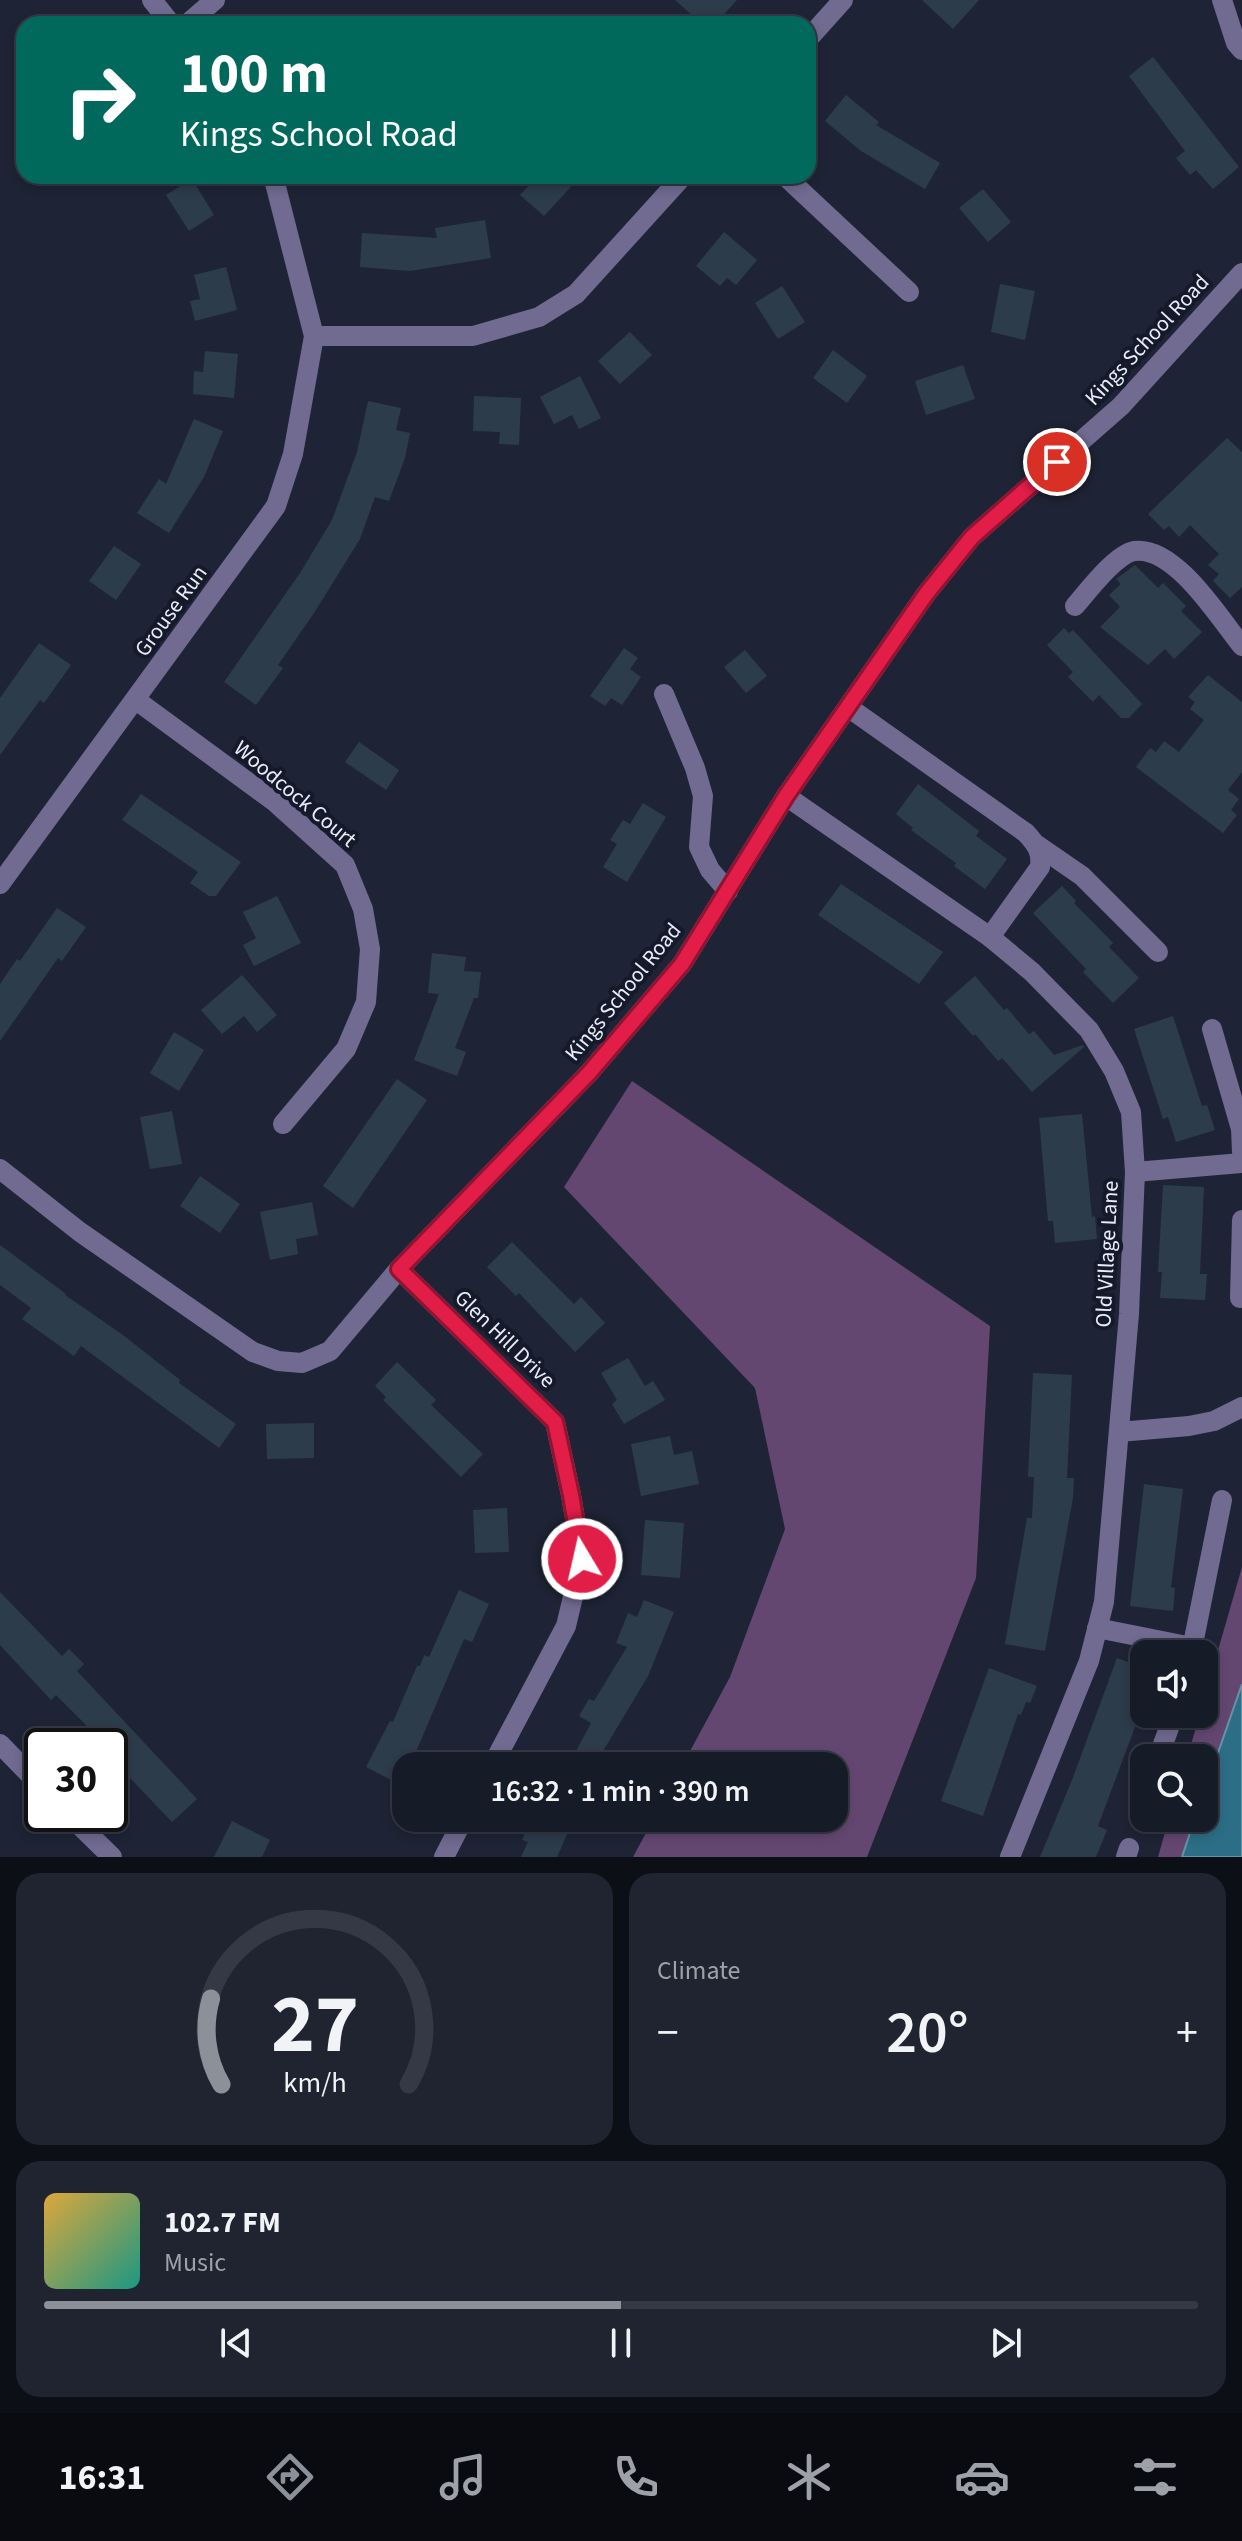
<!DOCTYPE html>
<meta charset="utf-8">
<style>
:root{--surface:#161b28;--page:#1f2430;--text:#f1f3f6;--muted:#9ea1a8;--line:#353945;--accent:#8c9099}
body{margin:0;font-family:"Source Sans 3",sans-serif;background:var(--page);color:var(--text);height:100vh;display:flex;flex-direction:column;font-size:30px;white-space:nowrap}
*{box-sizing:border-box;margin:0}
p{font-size:26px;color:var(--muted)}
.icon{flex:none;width:44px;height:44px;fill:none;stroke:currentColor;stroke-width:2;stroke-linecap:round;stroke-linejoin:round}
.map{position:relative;height:1857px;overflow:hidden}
.panel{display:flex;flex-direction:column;gap:16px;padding:16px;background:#0c0f16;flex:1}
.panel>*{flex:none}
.hud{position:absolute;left:16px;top:16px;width:800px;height:168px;border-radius:24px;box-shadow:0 4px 12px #0003,0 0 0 2px var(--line);background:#00695c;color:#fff;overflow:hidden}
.buttons{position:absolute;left:1130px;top:1640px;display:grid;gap:16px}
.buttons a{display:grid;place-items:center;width:88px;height:88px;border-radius:16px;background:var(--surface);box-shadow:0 4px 12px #0003,0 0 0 2px var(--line);font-size:40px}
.speed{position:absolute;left:24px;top:1728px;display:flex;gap:16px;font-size:40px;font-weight:700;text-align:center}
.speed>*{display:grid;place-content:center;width:104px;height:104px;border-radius:50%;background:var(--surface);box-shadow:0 4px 12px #0003,0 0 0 2px var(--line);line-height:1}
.speed .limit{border:4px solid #111;border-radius:12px;background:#fff;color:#111}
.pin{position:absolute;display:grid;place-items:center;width:68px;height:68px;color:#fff;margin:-34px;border:4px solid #fff;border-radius:50%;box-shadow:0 2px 8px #0007}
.me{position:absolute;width:88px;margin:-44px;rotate:351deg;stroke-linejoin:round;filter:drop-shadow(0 0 6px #0008)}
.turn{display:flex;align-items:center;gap:28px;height:168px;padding:0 32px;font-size:36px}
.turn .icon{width:104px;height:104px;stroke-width:2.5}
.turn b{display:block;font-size:56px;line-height:68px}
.big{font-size:60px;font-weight:600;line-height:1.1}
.panel .tile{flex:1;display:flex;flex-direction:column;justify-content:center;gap:12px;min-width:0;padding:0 28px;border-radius:24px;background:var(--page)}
.panel .dial{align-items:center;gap:0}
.dial svg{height:208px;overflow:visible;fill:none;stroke:var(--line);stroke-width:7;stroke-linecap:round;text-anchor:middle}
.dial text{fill:var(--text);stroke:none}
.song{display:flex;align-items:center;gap:24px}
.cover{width:96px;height:96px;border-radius:12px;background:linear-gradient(135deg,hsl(40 70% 55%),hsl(170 70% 35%))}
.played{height:8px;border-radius:4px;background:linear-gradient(90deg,var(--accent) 50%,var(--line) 50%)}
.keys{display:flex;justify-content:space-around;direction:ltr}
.heat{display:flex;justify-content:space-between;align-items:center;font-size:44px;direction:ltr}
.panel .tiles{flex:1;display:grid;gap:16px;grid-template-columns:1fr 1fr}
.tile:last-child{grid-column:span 2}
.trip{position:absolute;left:392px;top:1752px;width:456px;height:80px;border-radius:24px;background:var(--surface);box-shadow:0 4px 12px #0003,0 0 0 2px var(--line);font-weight:600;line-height:80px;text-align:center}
.dock{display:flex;height:128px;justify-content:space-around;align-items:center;background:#090b10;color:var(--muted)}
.dock .icon{width:56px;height:56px}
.dock .active{color:var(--accent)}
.dock b{font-size:36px;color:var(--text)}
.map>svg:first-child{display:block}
.forest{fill:#644771}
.water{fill:#2c6e86;stroke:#6594a8;stroke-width:2}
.building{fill:#2c3c4b}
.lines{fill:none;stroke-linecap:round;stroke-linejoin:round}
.minor{stroke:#716a91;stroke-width:20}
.route-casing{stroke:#92132f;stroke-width:20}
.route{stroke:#e11d48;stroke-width:14}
.labels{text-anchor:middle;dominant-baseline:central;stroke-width:8;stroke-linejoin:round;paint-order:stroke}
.street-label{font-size:22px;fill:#e9edf9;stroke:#151a2b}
</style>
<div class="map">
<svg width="1242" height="1857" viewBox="0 0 1242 1857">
<rect width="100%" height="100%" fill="#1e2435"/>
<g class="forest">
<path d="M632 1081 990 1326 976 1578 867 1857H633L654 1818H834V1766H682L730 1677 785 1529 755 1388 564 1187Z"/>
<path d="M1242 1567V1857H1158L1169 1818H1204V1758H1187L1200 1714H1204V1699Z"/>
</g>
<path class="water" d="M1242 1684V1857H1182L1195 1818H1204V1793Z"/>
<g class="building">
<path d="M675 0H737L715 24H702Z"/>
<path d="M922 0H979L953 29Z"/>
<path d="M1153 57 1239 167 1213 189 1196 170 1190 175 1176 158 1185 151 1129 76Z"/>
<path d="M846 95 879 122 876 125 940 163 925 189 861 151 825 121Z"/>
<path d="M538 176H581L544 216 520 195Z"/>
<path d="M192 179 214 215 189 231 166 195Z"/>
<path d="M983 189 1011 222 988 242 959 208Z"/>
<path d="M485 220 491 258 410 271 360 267 362 233 437 238 435 228Z"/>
<path d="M724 232 757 260 736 285 727 278 720 286 696 266Z"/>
<path d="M226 267 237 310 195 321 190 301 200 299 194 275Z"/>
<path d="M1000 284 1035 291 1025 340 991 332Z"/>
<path d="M782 286 805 322 778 339 755 303Z"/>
<path d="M630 332 652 355 620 384 598 361Z"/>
<path d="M833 350 867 376 847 403 813 378Z"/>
<path d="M205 351 238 354 234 398 193 394 194 371 203 372Z"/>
<path d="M963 365 975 399 926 415 915 381Z"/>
<path d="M580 376 601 418 579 429 572 415 554 424 540 397Z"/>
<path d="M474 396 521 398 519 445 499 444 500 432 473 431Z"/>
<path d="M368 401 401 408 396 430 410 433 405 458 389 501 375 497 360 539 314 613 278 665 283 668 256 705 224 682 300 573 332 520 357 452Z"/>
<path d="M194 419 223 431 204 477 169 533 137 513 159 479 166 484Z"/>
<path d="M1227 438 1242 452V587L1230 598 1213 581 1219 574 1208 565 1219 554 1190 525 1179 537 1169 526 1164 530 1148 514Z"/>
<path d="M114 546 141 564 116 600 89 581Z"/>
<path d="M1135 565 1158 588 1163 583 1186 606 1181 611 1202 632 1174 659 1165 649 1148 665 1100 627 1120 607 1109 595 1121 584 1116 579Z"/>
<path d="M1064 628 1069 633 1073 630 1142 704 1129 718H1121L1099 695 1093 702 1068 677 1073 672 1047 645Z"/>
<path d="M39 643 71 665 44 703 40 700 0 755V698Z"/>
<path d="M624 648 638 658 630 669 641 677 622 705 611 698 605 706 590 696Z"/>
<path d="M745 650 767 676 746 693 724 667Z"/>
<path d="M1208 675 1242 702V772L1228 790 1239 799 1231 810 1237 815 1223 833 1136 767 1150 748 1156 752 1164 741 1179 752 1204 720 1190 709 1195 702 1188 697Z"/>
<path d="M359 742 399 770 386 790 345 762Z"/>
<path d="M918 784 979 831 976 836 1007 859 985 889 954 866 956 863 911 830 913 828 896 814Z"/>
<path d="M141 794 241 862 216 896H209L190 883 198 872 122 820Z"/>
<path d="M643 803 666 817 627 882 603 867 617 844 610 840 623 820 630 824Z"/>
<path d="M841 884 943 952 919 984 818 915Z"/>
<path d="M1062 886 1076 901 1074 903 1113 943 1109 947 1139 978 1113 1003 1083 972 1086 969 1033 913Z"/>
<path d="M277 896 301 943 254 966 243 945 256 938 243 912Z"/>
<path d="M57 908 86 927 62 961 58 958 0 1041V984L17 959 20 961Z"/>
<path d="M432 953 466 957 464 971 481 972 478 998H474L455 1048 466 1052 457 1076 414 1060 439 994 428 993Z"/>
<path d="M242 975 277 1015 257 1032 244 1016 222 1034 201 1010Z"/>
<path d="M975 976 1004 1010 1007 1008 1029 1034 1034 1031 1054 1055 1083 1045 1084 1047 1032 1092 1002 1058 998 1061 975 1034 973 1036 944 1003Z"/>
<path d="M1173 1016 1202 1106 1207 1105 1215 1130 1176 1142 1168 1117 1163 1119 1134 1029Z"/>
<path d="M174 1032 204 1050 179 1091 150 1073Z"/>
<path d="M397 1079 427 1100 353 1208 323 1186Z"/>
<path d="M172 1111 182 1164 150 1169 140 1117Z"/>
<path d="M1082 1114 1092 1217 1095 1216 1097 1239 1055 1243 1053 1221H1048L1039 1118Z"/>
<path d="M200 1176 240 1204 220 1233 180 1206Z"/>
<path d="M1163 1185 1204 1187 1200 1274H1207L1205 1300 1160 1298 1162 1272H1158Z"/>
<path d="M312 1202 318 1235 296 1239 298 1254 270 1260 260 1212Z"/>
<path d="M512 1242 574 1304 581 1297 605 1323 575 1352 519 1293 516 1296 487 1267Z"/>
<path d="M0 1245 66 1294 65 1295 123 1335 180 1380 179 1383 236 1424 219 1448 81 1346 74 1356 22 1319 31 1308 0 1285Z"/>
<path d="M628 1358 645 1386 653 1381 665 1400 624 1424 612 1404 617 1400 601 1373Z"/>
<path d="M397 1362 436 1400 431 1405 483 1454 461 1477 383 1400 386 1397 375 1386Z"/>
<path d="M1033 1373 1072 1375 1067 1478H1074L1073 1498 1045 1651 1005 1644 1027 1518H1032L1034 1477H1028Z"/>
<path d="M314 1423V1458L267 1459 266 1424Z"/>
<path d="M670 1436 674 1455 692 1451 699 1484 641 1496 631 1444Z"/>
<path d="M1144 1484 1183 1489 1171 1587 1175 1588 1173 1611 1130 1606Z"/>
<path d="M507 1508 509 1552 475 1553 473 1510Z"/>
<path d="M645 1520 684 1523 680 1578 641 1575Z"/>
<path d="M459 1590 489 1604 472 1642 464 1639 415 1754 411 1751 395 1782 366 1767 390 1721 393 1722 417 1666H420L424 1655 429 1657Z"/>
<path d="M0 1592 62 1656 69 1649 84 1664 77 1671 197 1799 172 1822 110 1757V1746H100L92 1738 96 1735 56 1695 51 1700 0 1645Z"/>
<path d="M644 1600 674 1612 648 1676 594 1766H568L591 1723 579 1716 589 1699 594 1701 627 1647 616 1643 628 1613 637 1617Z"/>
<path d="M1117 1658 1144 1668V1703L1098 1826 1107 1830 1096 1857H1040L1072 1780Z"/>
<path d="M989 1668 1037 1686 1030 1703 1026 1702 1021 1715 1018 1714 983 1816 941 1801Z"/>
<path d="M532 1818H560L572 1823 557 1857H521L528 1842 522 1840Z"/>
<path d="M232 1821 270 1840 262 1857H214Z"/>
</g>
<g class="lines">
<g class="minor">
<path d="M152 0 171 24"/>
<path d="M1222 0 1236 43 1242 50"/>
<path d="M187 24 215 0"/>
<path d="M808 39 843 0"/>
<path d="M785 176 909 292"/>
<path d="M314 336H473L539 317 576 294 683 176"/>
<path d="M1075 606C1088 591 1115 555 1134 551 1175 545 1220 619 1242 646"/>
<path d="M664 694 695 768 703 796 699 847 710 870 728 891"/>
<path d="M136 700 275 802 345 865 363 909 370 949 366 1002 346 1049 283 1124"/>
<path d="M848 707 1026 833C1036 844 1042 851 1040 867L990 937"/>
<path d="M786 796 990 937 1032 972 1089 1030 1114 1071 1131 1112 1135 1172 1129 1314 1104 1602 1089 1661 1010 1857"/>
<path d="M1037 845 1082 876 1158 952"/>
<path d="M0 884 276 506 293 454 314 336 275 183 271 176"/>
<path d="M1212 1029 1241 1129 1242 1152"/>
<path d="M0 1169 80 1232 253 1352 278 1361 302 1363 330 1351 399 1269 589 1073 682 964 786 796 926 594 972 537 1121 406 1242 273"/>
<path d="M1135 1172 1242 1163"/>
<path d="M399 1269 555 1422 571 1495 582 1559 566 1626 492 1766"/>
<path d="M1240 1298 1242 1220"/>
<path d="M1119 1432 1189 1426 1214 1421 1242 1407"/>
<path d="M1097 1628 1192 1647"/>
<path d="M1191 1654 1222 1500"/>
<path d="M0 1744 42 1787"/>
<path d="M1158 1758 1174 1714"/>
<path d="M1142 1802 1144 1796"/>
<path d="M68 1814 112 1857"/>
<path d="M444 1857 464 1818"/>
<path d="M1126 1857 1129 1848"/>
</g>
</g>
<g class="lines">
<g class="route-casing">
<path id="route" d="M582 1559 571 1495 555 1422 399 1269 589 1073 682 964 786 796 926 594 972 537 1057 462"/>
</g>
<use href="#route" class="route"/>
</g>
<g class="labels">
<g class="street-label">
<text transform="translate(1147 340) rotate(-47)">Kings School Road</text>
<text transform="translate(171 611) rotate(-54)">Grouse Run</text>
<text transform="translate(295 794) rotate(40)">Woodcock Court</text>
<text transform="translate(623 992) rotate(-51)">Kings School Road</text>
<text transform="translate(1107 1254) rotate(-87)">Old Village Lane</text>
<text transform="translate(505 1339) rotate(44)">Glen Hill Drive</text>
</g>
</g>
</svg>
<div class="buttons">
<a><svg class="icon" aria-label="sound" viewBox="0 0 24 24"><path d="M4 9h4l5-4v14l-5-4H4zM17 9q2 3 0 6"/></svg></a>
<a><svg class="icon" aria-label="search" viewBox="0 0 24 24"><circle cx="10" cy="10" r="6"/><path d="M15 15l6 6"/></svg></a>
</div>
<div class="speed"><div class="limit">30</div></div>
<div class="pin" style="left:1057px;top:462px;background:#d93025"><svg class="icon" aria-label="arrive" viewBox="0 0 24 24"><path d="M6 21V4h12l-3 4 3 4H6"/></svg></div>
<svg class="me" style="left:582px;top:1559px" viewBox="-20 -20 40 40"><circle r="17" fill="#e11d48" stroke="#fff" stroke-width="3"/><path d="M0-11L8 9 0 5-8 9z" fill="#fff"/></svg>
<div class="trip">16:32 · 1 min · 390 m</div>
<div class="hud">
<div class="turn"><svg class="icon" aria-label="right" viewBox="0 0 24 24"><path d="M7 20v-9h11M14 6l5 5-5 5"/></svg><div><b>100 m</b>Kings School Road</div></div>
</div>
</div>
<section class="panel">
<div class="tiles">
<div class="tile dial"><svg viewBox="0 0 100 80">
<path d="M14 69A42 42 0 1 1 86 69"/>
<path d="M14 69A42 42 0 0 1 10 36" stroke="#8c9099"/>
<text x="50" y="56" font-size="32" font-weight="700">27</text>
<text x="50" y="72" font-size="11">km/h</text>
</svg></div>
<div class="tile"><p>Climate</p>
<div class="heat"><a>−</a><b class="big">20°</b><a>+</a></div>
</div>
<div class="tile">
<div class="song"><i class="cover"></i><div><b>102.7 FM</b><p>Music</p></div></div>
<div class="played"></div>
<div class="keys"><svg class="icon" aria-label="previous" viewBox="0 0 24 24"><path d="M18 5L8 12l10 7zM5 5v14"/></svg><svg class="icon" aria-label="pause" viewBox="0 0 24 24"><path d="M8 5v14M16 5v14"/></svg><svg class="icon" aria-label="next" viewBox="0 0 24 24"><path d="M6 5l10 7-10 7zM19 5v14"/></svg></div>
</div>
</div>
</section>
<nav class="dock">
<b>16:31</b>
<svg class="icon active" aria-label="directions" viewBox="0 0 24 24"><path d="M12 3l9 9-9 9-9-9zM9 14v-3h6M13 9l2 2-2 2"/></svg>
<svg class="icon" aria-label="music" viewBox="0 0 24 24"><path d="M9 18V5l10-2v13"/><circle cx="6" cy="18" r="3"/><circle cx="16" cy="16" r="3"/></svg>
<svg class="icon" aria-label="phone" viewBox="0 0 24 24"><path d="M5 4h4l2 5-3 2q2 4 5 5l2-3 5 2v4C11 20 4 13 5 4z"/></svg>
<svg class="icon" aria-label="climate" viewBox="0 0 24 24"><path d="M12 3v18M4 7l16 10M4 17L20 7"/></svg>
<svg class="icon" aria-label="car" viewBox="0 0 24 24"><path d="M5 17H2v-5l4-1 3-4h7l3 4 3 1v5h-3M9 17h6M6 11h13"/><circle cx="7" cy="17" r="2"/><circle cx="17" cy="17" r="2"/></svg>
<svg class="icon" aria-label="filters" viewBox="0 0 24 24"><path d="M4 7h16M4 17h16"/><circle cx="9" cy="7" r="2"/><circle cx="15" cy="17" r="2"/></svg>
</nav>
